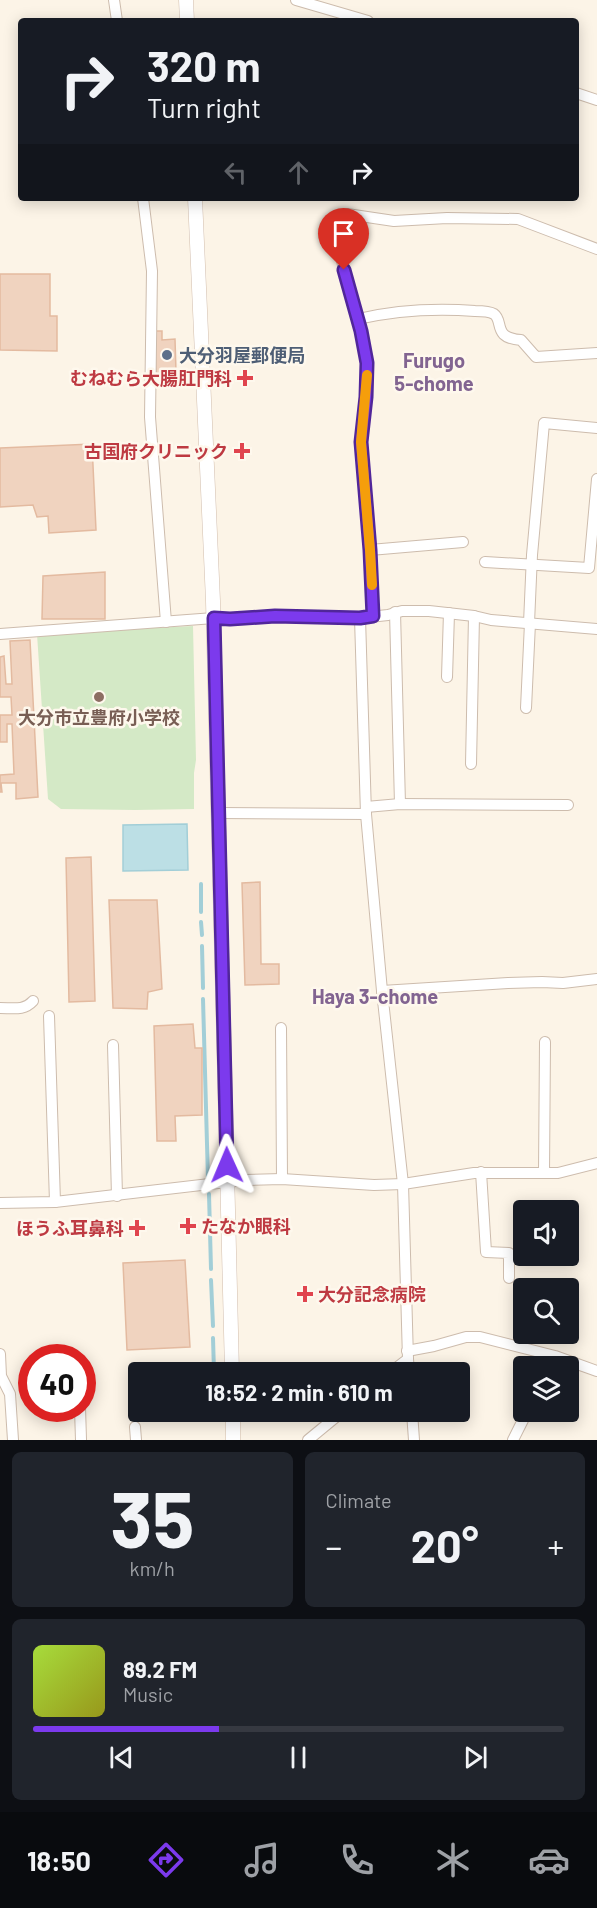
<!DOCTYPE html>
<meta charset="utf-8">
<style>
:root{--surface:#171b24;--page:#20242c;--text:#f1f3f6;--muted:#9ea1a6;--line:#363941;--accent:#7c3aed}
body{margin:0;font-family:Barlow,"Noto Sans JP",sans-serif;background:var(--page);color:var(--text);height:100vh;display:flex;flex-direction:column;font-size:22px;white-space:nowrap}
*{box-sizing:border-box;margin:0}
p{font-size:20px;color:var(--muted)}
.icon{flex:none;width:33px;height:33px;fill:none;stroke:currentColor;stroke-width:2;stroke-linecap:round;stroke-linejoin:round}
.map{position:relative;height:1440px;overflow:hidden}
.sheet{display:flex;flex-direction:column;gap:12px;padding:12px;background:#0d0f14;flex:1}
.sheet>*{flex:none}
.banner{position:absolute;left:18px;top:18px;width:561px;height:183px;border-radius:6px;box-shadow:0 3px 15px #0003;background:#171b24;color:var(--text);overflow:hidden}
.tools{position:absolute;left:513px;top:1200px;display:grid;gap:12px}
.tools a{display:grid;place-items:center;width:66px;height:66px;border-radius:6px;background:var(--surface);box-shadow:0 3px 15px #0003;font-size:30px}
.speed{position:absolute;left:18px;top:1344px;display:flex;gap:12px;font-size:30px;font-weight:700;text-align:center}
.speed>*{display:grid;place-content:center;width:78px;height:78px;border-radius:50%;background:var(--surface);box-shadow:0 3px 15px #0003;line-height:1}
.speed .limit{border:9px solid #d22;background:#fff;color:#111}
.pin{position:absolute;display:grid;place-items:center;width:51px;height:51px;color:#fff;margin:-62px -26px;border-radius:50% 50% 50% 0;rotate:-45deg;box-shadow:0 0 6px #0007}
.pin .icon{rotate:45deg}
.me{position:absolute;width:66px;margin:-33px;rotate:359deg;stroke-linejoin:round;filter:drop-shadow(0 0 4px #0008)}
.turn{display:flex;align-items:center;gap:21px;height:126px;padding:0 30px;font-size:27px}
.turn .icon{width:78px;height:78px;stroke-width:2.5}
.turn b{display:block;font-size:42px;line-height:51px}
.lanes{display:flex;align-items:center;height:57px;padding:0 30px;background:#0003;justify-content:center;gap:30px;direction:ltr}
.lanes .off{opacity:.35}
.big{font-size:45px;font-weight:700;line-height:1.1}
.sheet .tile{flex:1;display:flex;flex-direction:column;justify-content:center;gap:9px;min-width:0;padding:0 21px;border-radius:9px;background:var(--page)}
.sheet .dial{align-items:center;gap:0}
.dial b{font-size:78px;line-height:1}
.song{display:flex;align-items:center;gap:18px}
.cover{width:72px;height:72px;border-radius:9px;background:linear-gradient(135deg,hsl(80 70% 55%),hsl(60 70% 35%))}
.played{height:6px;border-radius:3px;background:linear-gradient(90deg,var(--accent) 35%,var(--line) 35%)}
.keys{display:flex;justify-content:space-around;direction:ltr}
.heat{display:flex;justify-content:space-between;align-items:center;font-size:33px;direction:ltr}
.sheet .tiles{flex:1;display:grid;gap:12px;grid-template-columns:1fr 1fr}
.tile:last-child{grid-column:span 2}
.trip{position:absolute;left:128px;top:1362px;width:342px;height:60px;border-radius:6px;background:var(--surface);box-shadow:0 3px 15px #0003;font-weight:700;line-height:60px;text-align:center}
.tab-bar{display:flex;height:96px;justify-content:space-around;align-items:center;background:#090b0e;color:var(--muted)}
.tab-bar .icon{width:42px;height:42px}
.tab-bar .current{color:var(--accent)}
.tab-bar b{font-size:27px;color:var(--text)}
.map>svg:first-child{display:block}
.green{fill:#d4e9c6}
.water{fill:#bcdfe5;stroke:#a2ced7;stroke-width:1.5}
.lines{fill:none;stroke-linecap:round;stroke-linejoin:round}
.stream{stroke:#a2ced7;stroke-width:4}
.building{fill:#f0d3bf;stroke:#e3baa0;stroke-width:1.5}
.street-casing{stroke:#cdbcad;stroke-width:12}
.secondary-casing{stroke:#d2beae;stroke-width:15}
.street{stroke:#fff;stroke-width:10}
.secondary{stroke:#fff;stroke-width:14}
.route-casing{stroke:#51269a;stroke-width:15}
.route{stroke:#7c3aed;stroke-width:10}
.slow{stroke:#f59e0b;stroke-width:10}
.service-dot{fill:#5c6f8a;stroke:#fef8ed;stroke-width:2}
.health-dot{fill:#e0444e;stroke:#fef8ed;stroke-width:2}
.education-dot{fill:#8d6e63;stroke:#fef8ed;stroke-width:2}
.labels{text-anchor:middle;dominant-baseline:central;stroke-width:5;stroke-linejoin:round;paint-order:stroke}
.service-label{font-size:18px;font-weight:bold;fill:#4e5e75;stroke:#fef8ed;text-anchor:start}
.health-label{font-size:18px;font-weight:bold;fill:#be3a42;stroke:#fef8ed;text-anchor:end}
.education-label{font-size:18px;font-weight:bold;fill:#785e54;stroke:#fef8ed}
.neighbourhood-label{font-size:20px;font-weight:bold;fill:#826491;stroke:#fef8ed}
</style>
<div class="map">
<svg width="597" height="1440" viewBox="0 0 597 1440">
<rect width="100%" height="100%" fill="#fcf4e7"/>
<path class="green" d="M193 626 196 760 194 773V809L135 810 61 809 48 799 37 634Z"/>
<path class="water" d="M187 824 188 870 123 871V825Z"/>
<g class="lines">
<g class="stream">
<path d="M201 884V912"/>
<path d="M201 922 202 935"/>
<path d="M202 946 203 988"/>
<path d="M203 999 208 1180"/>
<path d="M209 1194 211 1269"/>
<path d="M211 1280 213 1326"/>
<path d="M213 1338 214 1372"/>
</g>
</g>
<g class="building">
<path d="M0 274H50V316H57V351L0 350Z"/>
<path d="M154 331H162V340L175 339 176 372 156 373Z"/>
<path d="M92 444 96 530 49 533 48 516 37 517 33 505 0 507V448Z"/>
<path d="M105 572V619H42L43 576Z"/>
<path d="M30 640 38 797 16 799V783H1L2 792H0V775L14 774 12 724H7V742H0V715H12L11 697H0V657L4 656 6 684H12L10 641Z"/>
<path d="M91 857 95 1001 69 1002 66 858Z"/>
<path d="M260 882 261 964H279V984L245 985 242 883Z"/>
<path d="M109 900H157L162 989 148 992 147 1009 113 1008Z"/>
<path d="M193 1024 195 1048H202V1115L175 1116 176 1141H157L154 1026Z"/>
<path d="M185 1260 190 1347 127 1350 123 1263Z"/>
<rect x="194" y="1412" width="20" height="3"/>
</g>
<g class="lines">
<g class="street-casing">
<g id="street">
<path d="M114 0 117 21"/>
<path d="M296 0 368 21"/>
<path d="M576 93 597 100"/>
<path d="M143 198 152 271 150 417 166 622"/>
<path d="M358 319C397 310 435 308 475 311 480 311 489 311 494 314 504 321 492 338 521 340L536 357 597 353"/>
<path d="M370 550 463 542"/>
<path d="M485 562 589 568 597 479"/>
<path d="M395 612 400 804"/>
<path d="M373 616 370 550 361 442 366 397 367 363 361 331 333 228 334 218 347 214 394 221 447 218 518 219 597 249"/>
<path d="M360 618 366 814 382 991 403 1184 408 1359 391 1372"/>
<path d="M529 623 532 555 544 423 597 428"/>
<path d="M0 634 214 618 230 619 275 616H325L360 618 388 615 402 611H429L474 616 491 620 597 629"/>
<path d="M447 677 449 613"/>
<path d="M526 708 530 623"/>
<path d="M471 764 474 616"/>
<path d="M366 807 400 804 568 805"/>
<path d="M218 813 366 814"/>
<path d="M382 991 508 983 542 982 563 983 597 979"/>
<path d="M0 1008C13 1008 24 1011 33 1001"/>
<path d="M49 1016 55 1202"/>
<path d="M281 1028 282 1179"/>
<path d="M113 1045 117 1196"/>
<path d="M481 1172 486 1252 509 1253V1278"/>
<path d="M544 1173 545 1042"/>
<path d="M0 1203 55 1202 244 1180 282 1179 374 1185 403 1184 474 1173H558L597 1163"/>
<path d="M407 1351 434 1346 466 1337H480L555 1356 597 1371"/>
<path d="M0 1354 1 1376 10 1394 13 1440"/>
<path d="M408 1359 409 1372"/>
<path d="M80 1408 81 1440"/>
<path d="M412 1412 414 1440"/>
<path d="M135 1427 136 1440"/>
<path d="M308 1440 342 1412"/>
<path d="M513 1440 527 1412"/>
</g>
</g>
<g class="secondary-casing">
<g id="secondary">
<path d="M186 0 187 21"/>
<path d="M195 198 213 601 232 1372"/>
<path d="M233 1412V1440"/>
</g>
</g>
<use href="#street" class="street"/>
<use href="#secondary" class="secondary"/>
</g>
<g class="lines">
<g class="route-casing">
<path id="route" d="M227 1165 214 618 230 619 275 616 360 618 373 616 370 550 361 442 366 397 367 363 361 331 344 270"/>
</g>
<use href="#route" class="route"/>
<path class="slow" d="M367 375 361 442 370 550 372 585"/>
</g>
<circle class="service-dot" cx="167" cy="355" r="6"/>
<g class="health-dot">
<path d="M242 369h6v6h6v6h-6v6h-6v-6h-6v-6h6z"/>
<path d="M239 442h6v6h6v6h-6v6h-6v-6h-6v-6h6z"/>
<path d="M185 1217h6v6h6v6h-6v6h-6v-6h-6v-6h6z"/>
<path d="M134 1219h6v6h6v6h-6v6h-6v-6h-6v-6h6z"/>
<path d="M302 1285h6v6h6v6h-6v6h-6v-6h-6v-6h6z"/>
</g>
<circle class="education-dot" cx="99" cy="697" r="6"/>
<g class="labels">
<g class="service-label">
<text x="179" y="355">大分羽屋郵便局</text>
</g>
<g class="health-label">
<text x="232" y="378">むねむら大腸肛門科</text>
<text x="228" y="451">古国府クリニック</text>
<text x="201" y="1226" text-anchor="start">たなか眼科</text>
<text x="124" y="1228">ほうふ耳鼻科</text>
<text x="318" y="1294" text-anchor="start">大分記念病院</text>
</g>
<g class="education-label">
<text x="99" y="717">大分市立豊府小学校</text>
</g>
<g class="neighbourhood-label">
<text x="434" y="360">Furugo<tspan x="434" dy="23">5-chome</tspan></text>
<text x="375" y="996">Haya 3-chome</text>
</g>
</g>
</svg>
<div class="tools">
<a><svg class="icon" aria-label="sound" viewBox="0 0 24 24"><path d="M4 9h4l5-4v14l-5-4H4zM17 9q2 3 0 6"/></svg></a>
<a><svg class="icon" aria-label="search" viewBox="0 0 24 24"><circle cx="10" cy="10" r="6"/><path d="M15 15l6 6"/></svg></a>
<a><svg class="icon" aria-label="layers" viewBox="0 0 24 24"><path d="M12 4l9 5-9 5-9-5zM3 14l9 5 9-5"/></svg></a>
</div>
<div class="speed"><div class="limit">40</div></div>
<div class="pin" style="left:344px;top:270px;background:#d93025"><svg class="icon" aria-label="arrive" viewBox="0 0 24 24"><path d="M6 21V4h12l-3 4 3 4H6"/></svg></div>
<svg class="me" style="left:227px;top:1165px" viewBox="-20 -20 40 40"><path d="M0-17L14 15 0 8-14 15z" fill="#7c3aed" stroke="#fff" stroke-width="4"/></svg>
<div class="trip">18:52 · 2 min · 610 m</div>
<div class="banner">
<div class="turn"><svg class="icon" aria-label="right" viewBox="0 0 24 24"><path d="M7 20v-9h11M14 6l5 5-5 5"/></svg><div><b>320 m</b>Turn right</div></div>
<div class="lanes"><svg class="icon off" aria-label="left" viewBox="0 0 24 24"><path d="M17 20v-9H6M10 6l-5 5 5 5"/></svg><svg class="icon off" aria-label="ahead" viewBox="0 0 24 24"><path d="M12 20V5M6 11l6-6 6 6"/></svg><svg class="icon" aria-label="right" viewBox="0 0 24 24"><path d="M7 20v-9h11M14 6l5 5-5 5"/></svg></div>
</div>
</div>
<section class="sheet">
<div class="tiles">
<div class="tile dial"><b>35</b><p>km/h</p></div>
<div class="tile"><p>Climate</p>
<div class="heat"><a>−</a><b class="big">20°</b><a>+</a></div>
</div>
<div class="tile">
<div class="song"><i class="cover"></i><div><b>89.2 FM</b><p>Music</p></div></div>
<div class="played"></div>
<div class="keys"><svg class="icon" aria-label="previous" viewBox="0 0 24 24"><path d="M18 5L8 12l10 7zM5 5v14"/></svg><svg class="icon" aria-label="pause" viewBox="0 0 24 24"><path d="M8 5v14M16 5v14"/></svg><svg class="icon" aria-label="next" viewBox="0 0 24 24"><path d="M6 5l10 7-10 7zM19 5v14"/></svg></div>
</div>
</div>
</section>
<nav class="tab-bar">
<b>18:50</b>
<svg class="icon current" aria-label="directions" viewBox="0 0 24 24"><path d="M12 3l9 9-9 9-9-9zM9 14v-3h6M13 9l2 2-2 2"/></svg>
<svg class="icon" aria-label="music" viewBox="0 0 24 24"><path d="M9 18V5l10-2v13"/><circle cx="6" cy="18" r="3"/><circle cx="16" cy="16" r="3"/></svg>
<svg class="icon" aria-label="phone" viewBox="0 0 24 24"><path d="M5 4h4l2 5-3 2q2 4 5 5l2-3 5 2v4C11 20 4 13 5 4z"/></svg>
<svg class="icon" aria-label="climate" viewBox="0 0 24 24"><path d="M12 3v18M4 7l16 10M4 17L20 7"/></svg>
<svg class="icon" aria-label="car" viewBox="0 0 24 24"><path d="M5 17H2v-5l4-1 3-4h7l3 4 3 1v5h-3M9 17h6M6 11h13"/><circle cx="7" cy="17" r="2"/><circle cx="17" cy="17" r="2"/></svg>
</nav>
